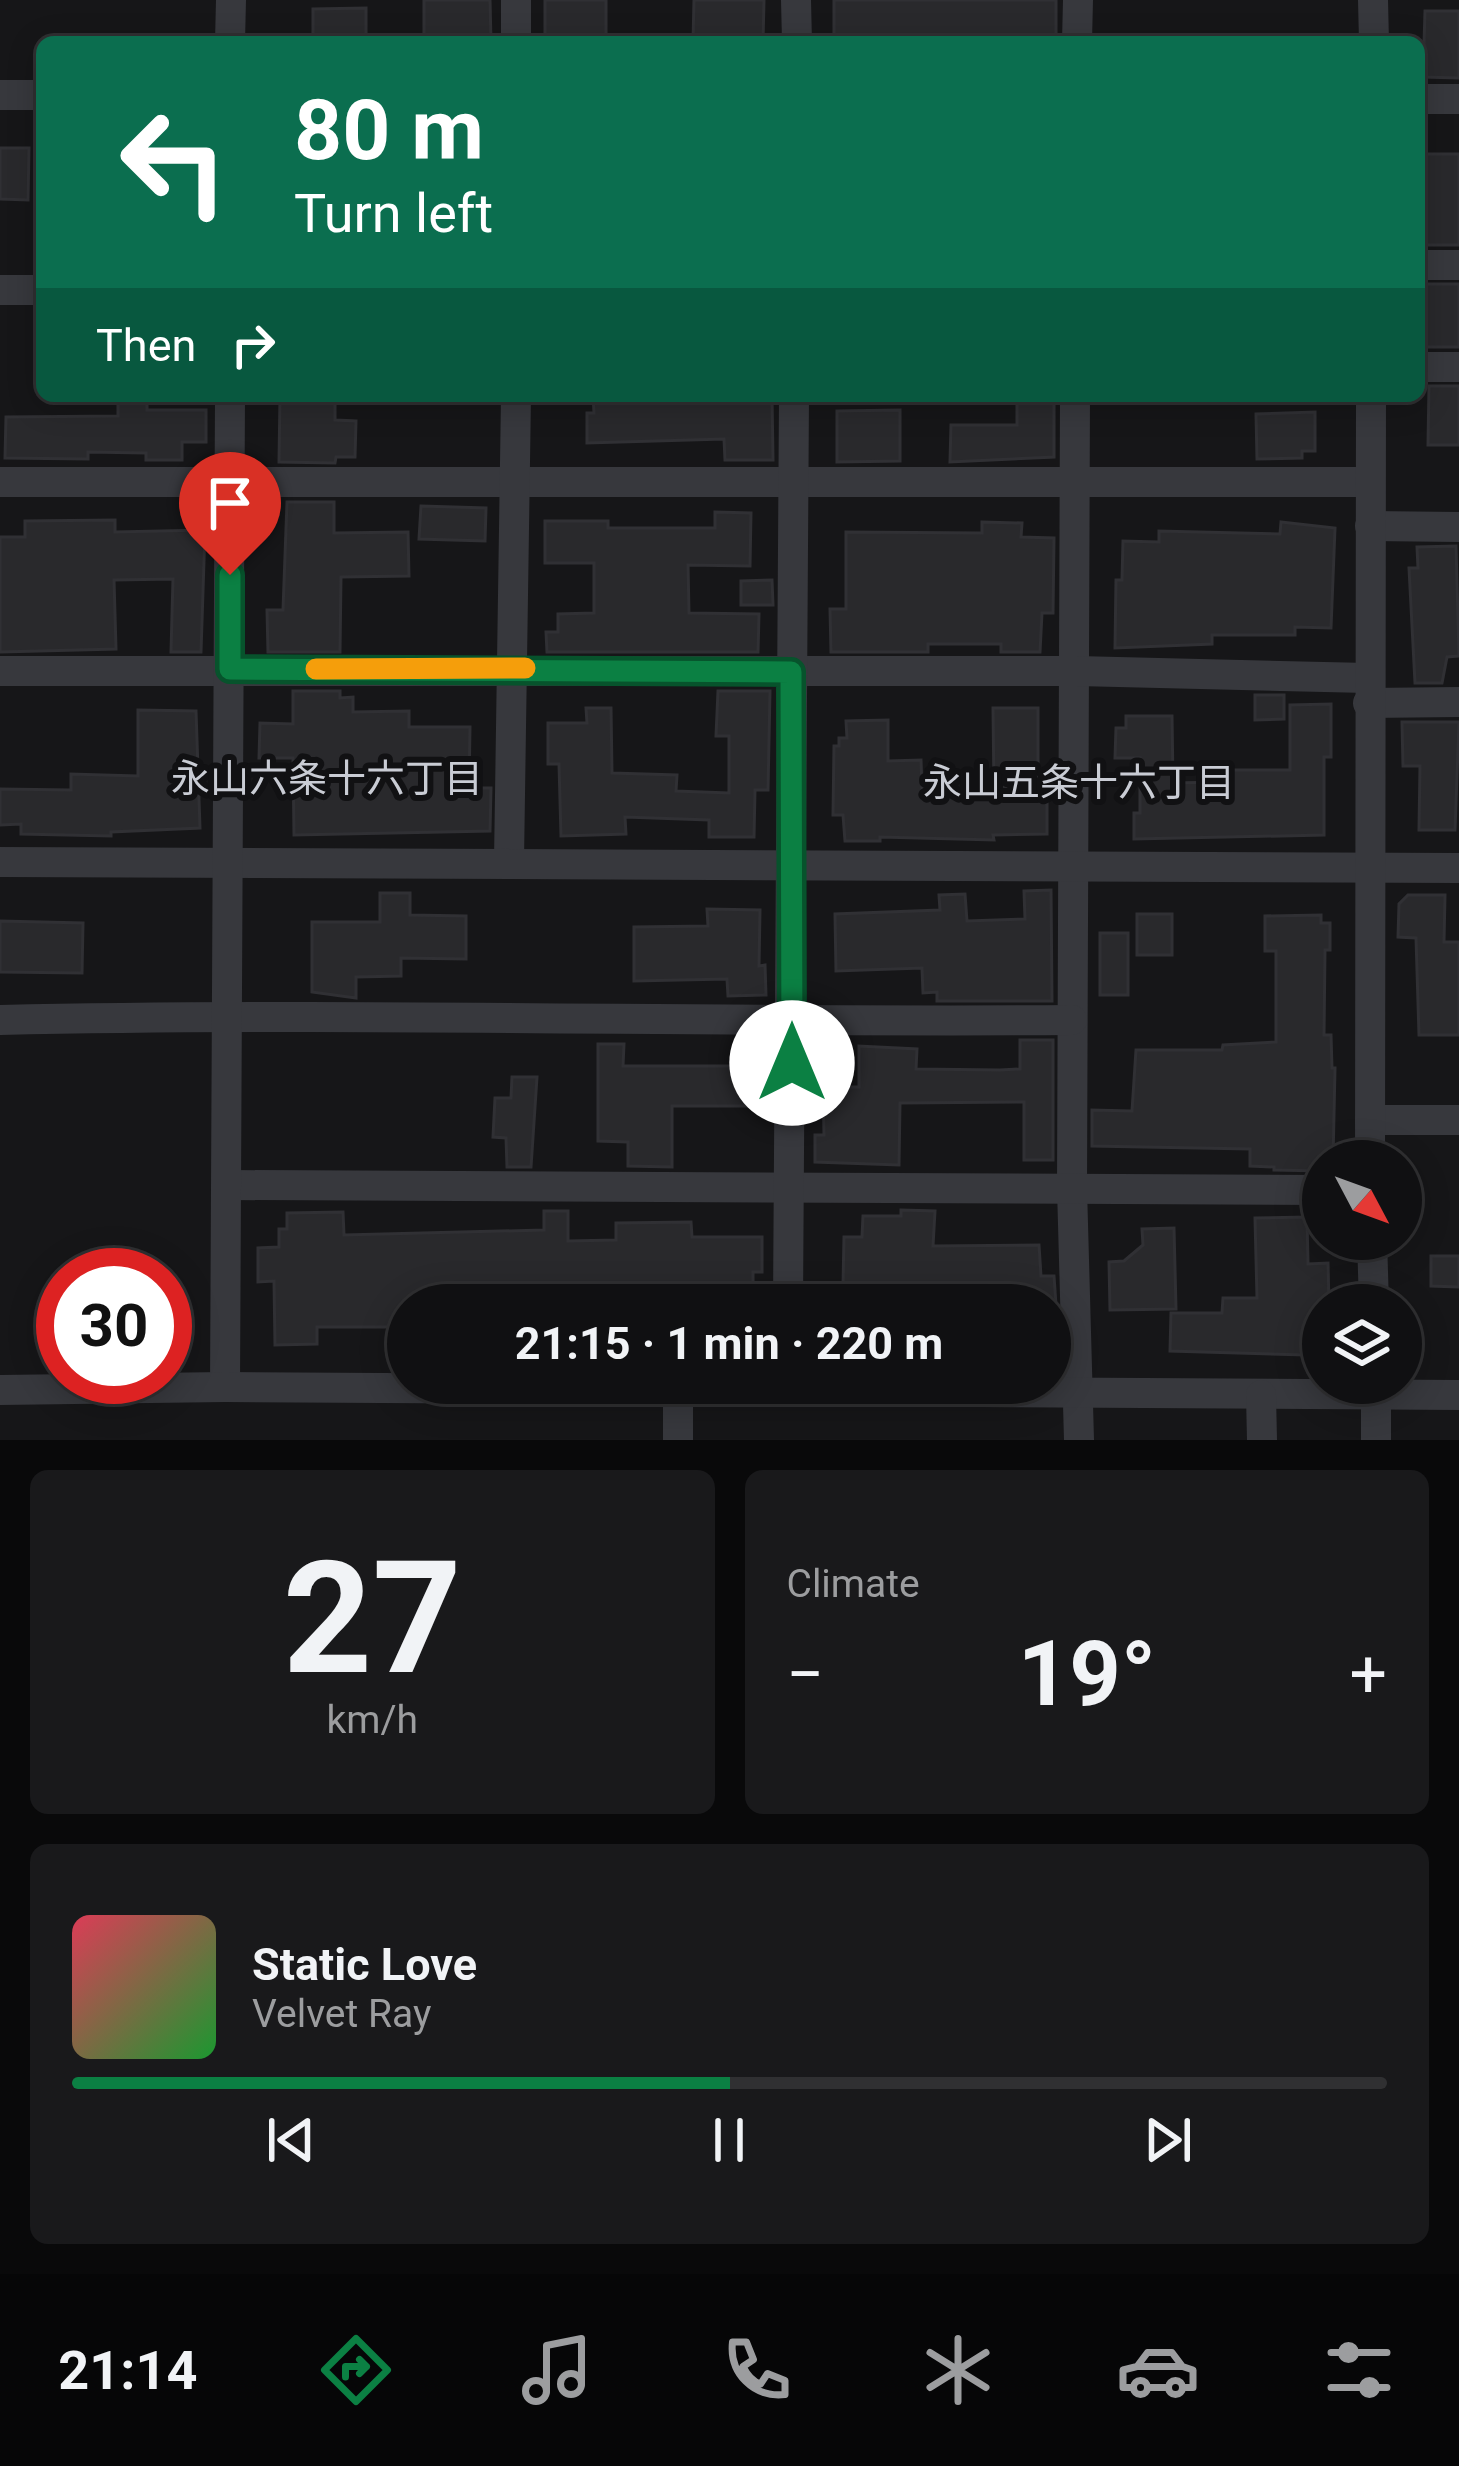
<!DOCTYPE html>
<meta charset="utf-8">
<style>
:root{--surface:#101012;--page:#19191b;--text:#f1f3f6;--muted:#9c9d9f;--line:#303032;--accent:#0b8043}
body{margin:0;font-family:Roboto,"Noto Sans JP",sans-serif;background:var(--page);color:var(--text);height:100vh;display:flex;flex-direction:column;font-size:45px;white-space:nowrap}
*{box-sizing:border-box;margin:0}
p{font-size:39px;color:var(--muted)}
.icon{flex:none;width:66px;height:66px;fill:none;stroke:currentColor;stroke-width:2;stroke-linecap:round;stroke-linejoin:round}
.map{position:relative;height:1440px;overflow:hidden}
.sheet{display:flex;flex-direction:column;gap:30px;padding:30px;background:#09090a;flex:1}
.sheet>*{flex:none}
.guide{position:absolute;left:36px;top:36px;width:1389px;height:366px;border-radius:18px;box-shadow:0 6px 30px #0003,0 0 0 3px var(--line);background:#0b6e4f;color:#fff;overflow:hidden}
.needle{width:78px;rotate:131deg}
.controls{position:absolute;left:1302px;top:1140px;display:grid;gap:24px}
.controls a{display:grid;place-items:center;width:120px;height:120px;border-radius:50%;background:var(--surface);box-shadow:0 6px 30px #0003,0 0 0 3px var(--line);font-size:60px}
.speed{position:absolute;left:36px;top:1248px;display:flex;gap:24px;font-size:60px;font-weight:700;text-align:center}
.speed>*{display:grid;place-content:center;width:156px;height:156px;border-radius:50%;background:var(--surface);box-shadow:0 6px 30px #0003,0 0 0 3px var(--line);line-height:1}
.speed .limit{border:18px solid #d22;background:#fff;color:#111}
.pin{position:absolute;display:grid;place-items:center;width:102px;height:102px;color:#fff;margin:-123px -51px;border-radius:50% 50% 50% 0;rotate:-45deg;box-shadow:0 0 12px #0007}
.pin .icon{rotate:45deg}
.me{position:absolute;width:132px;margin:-66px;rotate:0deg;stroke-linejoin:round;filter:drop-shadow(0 0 9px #0008)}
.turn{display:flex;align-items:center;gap:42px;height:252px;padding:0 60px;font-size:54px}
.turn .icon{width:156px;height:156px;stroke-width:2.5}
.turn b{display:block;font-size:84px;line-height:102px}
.then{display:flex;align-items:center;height:114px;padding:0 60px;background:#0003;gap:24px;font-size:45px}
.big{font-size:90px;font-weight:700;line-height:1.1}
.sheet .tile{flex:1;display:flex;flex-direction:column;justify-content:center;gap:18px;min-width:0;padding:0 42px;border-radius:18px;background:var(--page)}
.sheet .dial{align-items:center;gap:0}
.dial b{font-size:156px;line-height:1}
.song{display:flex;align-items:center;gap:36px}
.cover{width:144px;height:144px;border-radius:18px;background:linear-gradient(135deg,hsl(350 70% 55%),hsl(130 70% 35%))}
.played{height:12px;border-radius:6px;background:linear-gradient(90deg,var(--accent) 50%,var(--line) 50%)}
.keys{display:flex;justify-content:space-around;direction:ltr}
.heat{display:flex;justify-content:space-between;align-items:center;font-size:66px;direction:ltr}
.sheet .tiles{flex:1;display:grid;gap:30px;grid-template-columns:1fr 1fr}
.tile:last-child{grid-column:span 2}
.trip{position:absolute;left:387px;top:1284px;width:684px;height:120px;border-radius:60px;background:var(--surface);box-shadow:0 6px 30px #0003,0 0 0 3px var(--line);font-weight:700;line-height:120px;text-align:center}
.tabs{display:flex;height:192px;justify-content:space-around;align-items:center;background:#060607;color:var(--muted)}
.tabs .icon{width:84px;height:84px}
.tabs .on{color:var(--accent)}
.tabs b{font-size:54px;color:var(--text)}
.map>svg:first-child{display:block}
.building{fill:#29292c;stroke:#303034;stroke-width:3}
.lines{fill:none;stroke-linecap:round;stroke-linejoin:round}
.street{stroke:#37383d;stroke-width:30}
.route-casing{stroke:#07532c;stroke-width:30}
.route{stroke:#0b8043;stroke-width:21}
.slow{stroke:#f59e0b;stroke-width:21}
.labels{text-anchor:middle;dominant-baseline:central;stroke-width:12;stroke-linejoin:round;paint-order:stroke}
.neighbourhood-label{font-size:39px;fill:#c9ccd4;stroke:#111113}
</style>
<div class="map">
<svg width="1459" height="1440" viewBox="0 0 1459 1440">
<rect width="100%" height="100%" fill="#161618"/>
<g class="building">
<path d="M424 0H490L491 42H424Z"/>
<rect x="545" y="0" width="61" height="42"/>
<path d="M694 0H764L763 42H693Z"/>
<rect x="834" y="0" width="222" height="42"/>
<path d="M366 8V42H313V9Z"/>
<path d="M1425 11H1459V78L1423 77Z"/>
<path d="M0 148H29L28 200 0 199Z"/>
<path d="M1419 154H1459V245H1420Z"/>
<path d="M1423 284H1459V347H1422Z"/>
<path d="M1429 386H1459V445H1428Z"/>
<path d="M118 396H147V410H206V442H182V460H146V453L88 452V459L5 458 6 417 118 416Z"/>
<path d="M280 396H335V420L356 421 355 457H336L335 463 279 462Z"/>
<path d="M593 396H772L773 460H725L724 439 587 443V413H594Z"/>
<path d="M1017 396H1054V457L950 462 951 425H1017Z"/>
<path d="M900 410V461L837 462V411Z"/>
<path d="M1315 412V451H1302V458L1257 459 1256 414Z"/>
<path d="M287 502H334V533L408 532 409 576 341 577 340 652H268L267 610H283Z"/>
<path d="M421 506 486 508 485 541 419 539Z"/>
<path d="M715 512 751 513 750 566 688 565 689 613 759 614 758 652H547L546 632H558V614L594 613V563H545V521H608V528H715Z"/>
<path d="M115 520V532L205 530 201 652H171L173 579 114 580 116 649 0 652V537H25V521Z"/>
<path d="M982 522 1022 523 1021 537 1054 538 1053 613H1042L1040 652H1001V644H928V652H831L830 609H846V532L982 533Z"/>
<path d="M1281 522 1335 528 1331 628 1295 627V635H1212V644L1115 648 1116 580H1122L1123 541 1159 542V531L1280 534Z"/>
<path d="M1456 546 1459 656 1447 657 1442 683H1415L1409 568H1418L1417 547Z"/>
<path d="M772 580 773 605H741V581Z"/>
<path d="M293 691H340V698L353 697V712L409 711V727H470L469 788H491L490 831 294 835 293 758H259L260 723 293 724Z"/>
<path d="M718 691H770L768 790H755L754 837H709V820L625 817 626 834 561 836 559 764H548V723H587L586 708H611L612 773 677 775 676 791 729 793V736H716Z"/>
<path d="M1255 695H1284V719L1255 720Z"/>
<path d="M1331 704V757H1324V835L1134 839V813H1140V758H1115L1116 728H1126V716H1172L1173 783 1223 782V770H1290V705Z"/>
<path d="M993 708H1038V786H1047V834L993 835 994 840 880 837V841H845L843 815H833L834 746H839V738H847L846 721 888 720V761L921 760 922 789 994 790Z"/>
<path d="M138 710 196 711 200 828 111 832V836L21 834V824L0 825V789L71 790V774L138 776Z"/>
<path d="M1402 722H1459L1455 830H1419L1420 766H1403Z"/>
<path d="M1051 890 1052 1001H937V992L923 993 922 968 836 971 835 914 940 910 939 895 965 894 967 921 1025 919 1024 891Z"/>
<path d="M380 893H410V915L466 916V959L401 958V976L356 977V998L312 992V922H380Z"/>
<path d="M1408 895H1445L1444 942H1459V1035H1419L1416 938 1398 937 1399 904Z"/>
<path d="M707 909 760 910 759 966 765 965 766 995 728 996 727 979 634 981V927L708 926Z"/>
<rect x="1137" y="914" width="35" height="41"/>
<path d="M1321 915V923H1330V950H1325L1324 1035H1331L1332 1068H1335L1333 1161H1323V1171L1274 1170V1167L1250 1166V1149L1092 1146V1110L1132 1111 1136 1050H1222L1223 1045 1276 1042V951H1265V916Z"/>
<path d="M0 921 83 923 82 973 0 972Z"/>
<rect x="1100" y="933" width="28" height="62"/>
<path d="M1020 1040H1053V1160H1024V1102L900 1103 899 1165 815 1162V1135H824L823 1087H859V1046L917 1049 916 1069 1000 1070 1020 1069Z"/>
<path d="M598 1044H624L623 1066H764V1106H672V1167L628 1166V1142L598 1141Z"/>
<path d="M512 1077H537L531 1167H507L506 1138 493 1137 495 1098H511Z"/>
<path d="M901 1210 935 1211 933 1246 1039 1245 1041 1276H1054L1056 1305H1020V1290L843 1285 844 1237H862L863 1216H901Z"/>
<path d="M544 1211H568V1241L616 1240V1223L691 1222 692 1237H762V1272H753V1305H408V1327H317V1344L275 1345 274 1281 258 1282V1248L279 1247V1229H287V1213L343 1212 344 1235 544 1230Z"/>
<path d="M1307 1217 1308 1264 1328 1263 1329 1305H1323V1343H1305V1355L1170 1351 1171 1313H1222L1223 1298H1257L1255 1218Z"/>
<path d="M1174 1228 1176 1309 1110 1310 1109 1262 1124 1261 1143 1245 1142 1229Z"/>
<path d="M1431 1256H1459V1287L1431 1286Z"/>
</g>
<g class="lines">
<g class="street">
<path d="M516 0V42"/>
<path d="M796 0 797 42"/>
<path d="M1373 0 1374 42"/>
<path d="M230 42 231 0"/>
<path d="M1077 42 1078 0"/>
<path d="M0 95H42"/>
<path d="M1419 99H1459"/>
<path d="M1419 265H1459"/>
<path d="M0 290H42"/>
<path d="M1419 367H1459"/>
<path d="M1075 396 1072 1188 1079 1440"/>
<path d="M0 482H1369"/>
<path d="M1370 526 1459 527"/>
<path d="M0 671H1077L1368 678"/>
<path d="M1368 703 1459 702"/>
<path d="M509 861 516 396"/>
<path d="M0 862 1459 868"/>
<path d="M0 1020C357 1012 714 1023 1072 1020"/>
<path d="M1370 1120H1459"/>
<path d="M1370 1161 1371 396"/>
<path d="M228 1185 1323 1190"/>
<path d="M1372 1239 1374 1305"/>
<path d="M788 1305 794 396"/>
<path d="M1376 1383V1440"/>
<path d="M225 1387 230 396"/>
<path d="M0 1390 225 1387 1459 1395"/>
<path d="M1261 1395 1262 1440"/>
<path d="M678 1440V1392"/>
</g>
</g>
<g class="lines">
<g class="route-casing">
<path id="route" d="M230 575V669L791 672 792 1063"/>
</g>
<use href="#route" class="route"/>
<path class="slow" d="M316 669 525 668"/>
</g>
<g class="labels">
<g class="neighbourhood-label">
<text x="327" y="779">永山六条十六丁目</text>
<text x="1079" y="783">永山五条十六丁目</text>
</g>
</g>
</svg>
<div class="controls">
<a><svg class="needle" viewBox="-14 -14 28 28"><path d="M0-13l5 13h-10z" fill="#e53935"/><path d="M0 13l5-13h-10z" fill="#9c9d9f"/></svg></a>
<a><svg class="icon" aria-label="layers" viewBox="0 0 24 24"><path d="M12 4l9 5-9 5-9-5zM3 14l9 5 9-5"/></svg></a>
</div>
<div class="speed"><div class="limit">30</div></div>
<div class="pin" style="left:230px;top:575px;background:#d93025"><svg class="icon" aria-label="arrive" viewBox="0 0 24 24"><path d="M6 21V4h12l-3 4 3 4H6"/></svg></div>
<svg class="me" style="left:792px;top:1063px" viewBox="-20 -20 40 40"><circle r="19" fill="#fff"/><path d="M0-13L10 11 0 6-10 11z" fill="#0b8043"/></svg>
<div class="trip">21:15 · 1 min · 220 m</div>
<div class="guide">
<div class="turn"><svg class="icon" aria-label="left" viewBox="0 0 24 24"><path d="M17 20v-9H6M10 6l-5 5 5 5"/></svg><div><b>80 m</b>Turn left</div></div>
<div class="then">Then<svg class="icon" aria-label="right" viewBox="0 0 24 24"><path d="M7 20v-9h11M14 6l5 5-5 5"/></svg></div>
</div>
</div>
<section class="sheet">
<div class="tiles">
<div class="tile dial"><b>27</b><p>km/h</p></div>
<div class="tile"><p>Climate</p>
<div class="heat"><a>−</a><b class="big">19°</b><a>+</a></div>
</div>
<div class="tile">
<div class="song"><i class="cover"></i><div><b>Static Love</b><p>Velvet Ray</p></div></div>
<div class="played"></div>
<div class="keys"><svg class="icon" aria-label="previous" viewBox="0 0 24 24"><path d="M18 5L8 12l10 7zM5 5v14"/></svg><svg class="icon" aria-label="pause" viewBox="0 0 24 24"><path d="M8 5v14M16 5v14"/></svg><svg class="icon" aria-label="next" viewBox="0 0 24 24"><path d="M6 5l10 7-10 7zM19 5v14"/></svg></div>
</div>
</div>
</section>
<nav class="tabs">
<b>21:14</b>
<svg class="icon on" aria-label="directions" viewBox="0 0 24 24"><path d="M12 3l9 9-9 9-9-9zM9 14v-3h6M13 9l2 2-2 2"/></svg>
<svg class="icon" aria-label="music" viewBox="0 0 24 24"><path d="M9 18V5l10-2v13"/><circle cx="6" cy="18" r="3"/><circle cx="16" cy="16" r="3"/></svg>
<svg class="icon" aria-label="phone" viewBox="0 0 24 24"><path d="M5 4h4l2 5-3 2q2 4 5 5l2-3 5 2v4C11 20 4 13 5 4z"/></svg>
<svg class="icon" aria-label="climate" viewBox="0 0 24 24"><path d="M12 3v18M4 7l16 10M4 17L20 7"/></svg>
<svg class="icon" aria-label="car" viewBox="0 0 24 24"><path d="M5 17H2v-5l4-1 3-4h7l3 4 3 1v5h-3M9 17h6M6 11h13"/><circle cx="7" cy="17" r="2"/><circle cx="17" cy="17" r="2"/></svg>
<svg class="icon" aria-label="filters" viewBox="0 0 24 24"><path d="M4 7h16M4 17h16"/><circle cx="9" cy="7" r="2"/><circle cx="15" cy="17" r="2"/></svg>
</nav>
